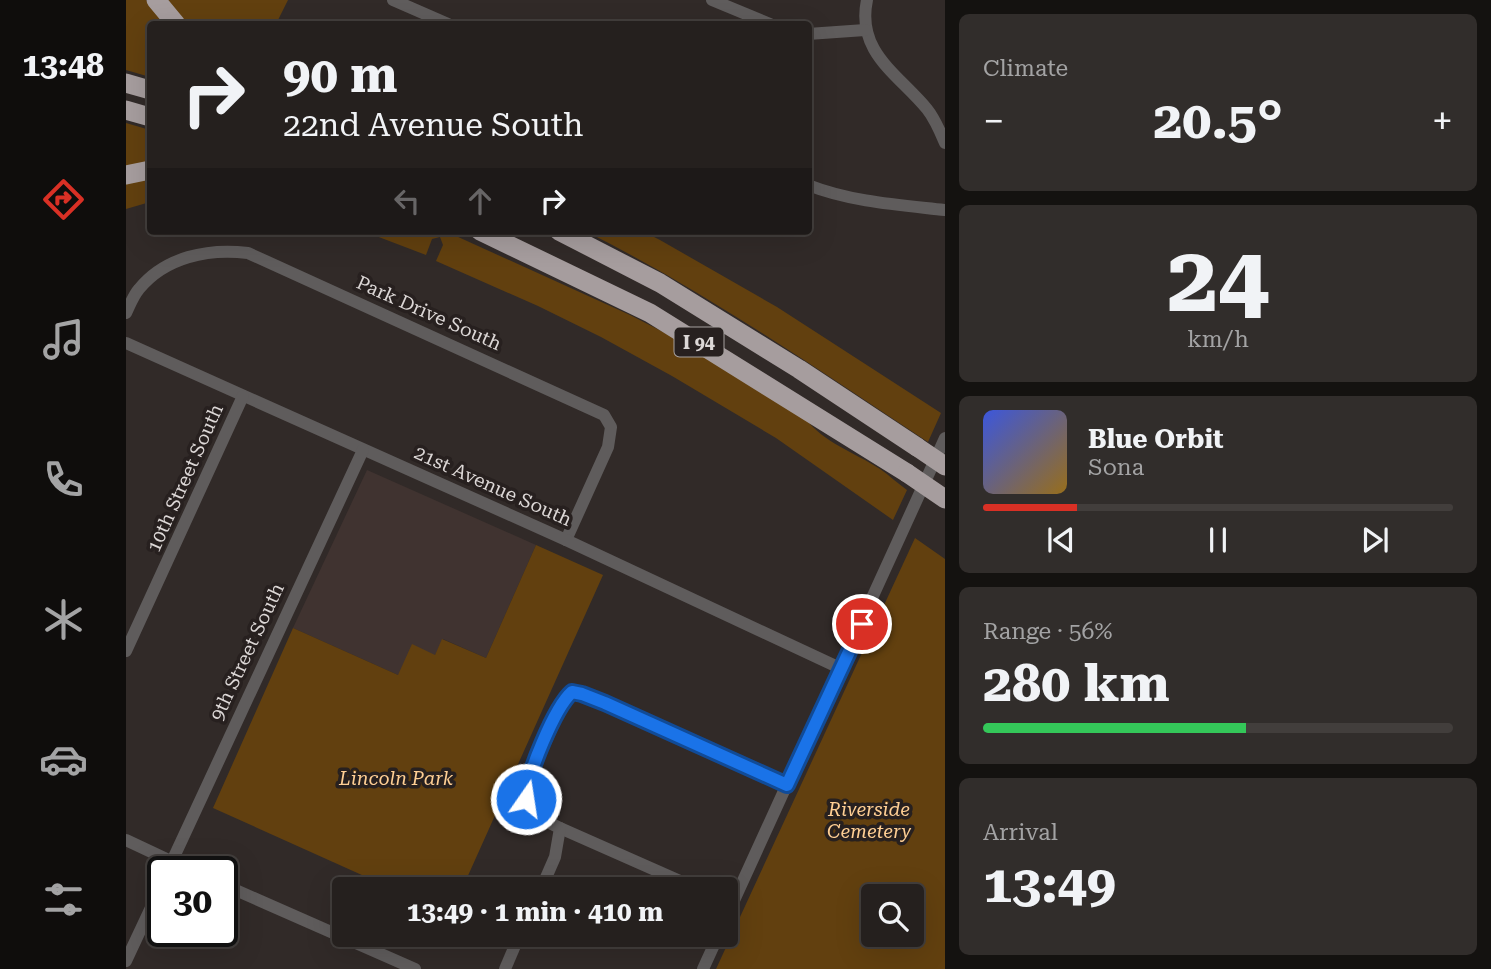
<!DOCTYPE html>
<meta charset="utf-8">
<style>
:root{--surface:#25201e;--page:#312d2b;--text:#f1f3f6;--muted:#a3a3a4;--line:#423e3c;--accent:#d93025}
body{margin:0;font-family:"Roboto Serif",serif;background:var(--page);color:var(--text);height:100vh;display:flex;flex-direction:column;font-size:26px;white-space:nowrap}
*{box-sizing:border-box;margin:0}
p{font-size:23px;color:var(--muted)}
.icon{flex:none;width:38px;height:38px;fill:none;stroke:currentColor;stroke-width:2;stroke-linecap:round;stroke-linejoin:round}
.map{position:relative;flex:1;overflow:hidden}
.sheet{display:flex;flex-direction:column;gap:14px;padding:14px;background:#141210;width:546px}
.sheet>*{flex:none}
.hud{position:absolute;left:21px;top:21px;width:665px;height:214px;border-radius:7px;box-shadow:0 7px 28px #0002,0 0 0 2px var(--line);background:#25201e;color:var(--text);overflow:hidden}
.fabs{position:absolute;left:735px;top:884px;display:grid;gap:14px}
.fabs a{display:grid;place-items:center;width:63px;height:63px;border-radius:7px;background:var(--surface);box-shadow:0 7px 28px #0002,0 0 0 2px var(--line);font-size:35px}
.speed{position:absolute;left:21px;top:856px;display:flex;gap:14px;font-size:35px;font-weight:700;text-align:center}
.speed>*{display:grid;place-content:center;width:91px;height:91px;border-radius:50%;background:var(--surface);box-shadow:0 7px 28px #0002,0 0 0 2px var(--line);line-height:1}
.speed .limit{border:4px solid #111;border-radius:10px;background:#fff;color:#111}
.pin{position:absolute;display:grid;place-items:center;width:60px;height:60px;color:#fff;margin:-30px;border:4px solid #fff;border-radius:50%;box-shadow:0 2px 7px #0007}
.me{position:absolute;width:77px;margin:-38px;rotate:13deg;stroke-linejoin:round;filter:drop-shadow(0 0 5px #0008)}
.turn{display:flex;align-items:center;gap:24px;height:147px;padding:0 21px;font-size:32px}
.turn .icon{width:91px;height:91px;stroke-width:2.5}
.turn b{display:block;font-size:49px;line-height:60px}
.lanes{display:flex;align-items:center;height:66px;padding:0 21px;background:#0003;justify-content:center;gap:35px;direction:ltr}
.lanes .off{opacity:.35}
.big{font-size:52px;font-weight:700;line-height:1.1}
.sheet .tile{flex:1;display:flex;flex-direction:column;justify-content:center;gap:10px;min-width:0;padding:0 24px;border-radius:10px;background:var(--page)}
.sheet .dial{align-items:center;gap:0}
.dial b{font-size:91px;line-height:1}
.song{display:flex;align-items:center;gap:21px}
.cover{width:84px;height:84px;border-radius:10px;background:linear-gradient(135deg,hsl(230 70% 55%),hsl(40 70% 35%))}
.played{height:7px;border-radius:4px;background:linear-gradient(90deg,var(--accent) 20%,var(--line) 20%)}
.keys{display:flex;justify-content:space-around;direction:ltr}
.heat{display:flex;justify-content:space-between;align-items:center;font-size:38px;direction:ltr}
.charge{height:10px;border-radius:5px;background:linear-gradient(90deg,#34c759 56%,var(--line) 0)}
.trip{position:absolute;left:206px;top:877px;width:406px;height:70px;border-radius:7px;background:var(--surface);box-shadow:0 7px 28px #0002,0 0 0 2px var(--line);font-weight:700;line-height:70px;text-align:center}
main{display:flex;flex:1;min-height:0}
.tabs{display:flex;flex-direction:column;width:126px;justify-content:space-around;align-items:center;background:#0f0d0c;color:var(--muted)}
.tabs .icon{width:49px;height:49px}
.tabs .active{color:var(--accent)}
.tabs b{font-size:32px;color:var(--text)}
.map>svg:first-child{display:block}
.built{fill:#403330}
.green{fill:#62400f;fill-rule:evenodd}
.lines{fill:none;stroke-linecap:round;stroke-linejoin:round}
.minor{stroke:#5f5c5c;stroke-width:12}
.highway{stroke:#a69d9e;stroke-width:19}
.highway-bridge{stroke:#a69d9e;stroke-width:19}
.route-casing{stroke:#114b97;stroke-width:18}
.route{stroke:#1a73e8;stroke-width:12}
.labels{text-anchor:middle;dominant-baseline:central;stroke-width:7;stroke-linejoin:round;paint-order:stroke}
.shield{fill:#27201f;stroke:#a6a09f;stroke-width:2}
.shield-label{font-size:18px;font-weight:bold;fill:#dcd7d6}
.street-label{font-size:19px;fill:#dcd7d6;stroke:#27201f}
.park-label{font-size:19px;font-style:italic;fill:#ffcf94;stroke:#27201f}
</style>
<main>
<nav class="tabs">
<b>13:48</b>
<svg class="icon active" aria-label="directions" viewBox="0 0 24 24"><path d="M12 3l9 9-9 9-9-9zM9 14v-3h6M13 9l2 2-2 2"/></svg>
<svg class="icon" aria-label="music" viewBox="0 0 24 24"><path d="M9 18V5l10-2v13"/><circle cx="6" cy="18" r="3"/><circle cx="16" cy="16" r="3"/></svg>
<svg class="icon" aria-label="phone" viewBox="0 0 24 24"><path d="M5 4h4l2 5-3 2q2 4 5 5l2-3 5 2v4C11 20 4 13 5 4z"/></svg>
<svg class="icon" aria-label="climate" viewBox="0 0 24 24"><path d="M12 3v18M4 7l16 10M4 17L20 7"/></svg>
<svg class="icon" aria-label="car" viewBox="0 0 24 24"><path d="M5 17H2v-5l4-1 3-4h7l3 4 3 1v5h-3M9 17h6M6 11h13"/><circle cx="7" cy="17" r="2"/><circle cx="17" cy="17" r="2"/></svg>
<svg class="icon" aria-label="filters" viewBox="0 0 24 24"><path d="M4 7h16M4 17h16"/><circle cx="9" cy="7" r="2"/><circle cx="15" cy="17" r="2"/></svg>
</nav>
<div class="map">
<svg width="819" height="969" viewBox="0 0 819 969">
<rect width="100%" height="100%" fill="#312a28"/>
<path class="built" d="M241 470 410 545 360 658 317 639 309 655 272 675 167 628Z"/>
<g class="green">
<path d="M0 0H20L42 24H24V77L0 70Z"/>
<path d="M42 0H162L150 24H59Z"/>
<path d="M0 123 24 130V163L0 169Z"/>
<path d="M24 175V202L0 209V180Z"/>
<path d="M237 231H319L504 315 543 335 679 418C698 443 728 452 754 469 763 475 771 483 781 490L767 520 650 438 546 376 475 337 412 306 310 261 317 245 314 237 306 239 300 255Z"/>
<path d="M459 231H516L534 240 651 307 815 413 802 442C689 368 579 291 459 231Z"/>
<path d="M789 538 819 559V969H590ZM748 896H786V934H747Z"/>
<path d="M410 545 477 575 336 889H267L87 808 167 628 272 675 286 644 309 655 316 639 360 658Z"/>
</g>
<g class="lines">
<g class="minor">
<path d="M267 0 322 24"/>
<path d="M586 0 644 24"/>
<path d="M741 0C730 52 772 74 801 109 809 119 814 131 819 143"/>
<path d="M682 34 739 30"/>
<path d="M682 185C725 202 774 205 819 210"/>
<path d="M0 313C4 305 7 296 13 289 39 257 82 248 122 253L478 415 485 427 482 447 440 540"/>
<path d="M0 343 440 540 716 669"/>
<path d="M0 651 117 396"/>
<path d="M434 828 572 889"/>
<path d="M0 840 68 872"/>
<path d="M41 872 237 450"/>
<path d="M96 884 289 969"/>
<path d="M415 889 429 857 434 828C411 817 400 812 400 785L439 699 446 692 456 693 479 703 661 785"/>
<path d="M600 918 819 438"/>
<path d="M0 961 37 882"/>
<path d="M379 969 394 934"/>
<path d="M577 969 593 934"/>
</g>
<g class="highway">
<path d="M30 0 50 24"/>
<path d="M0 83 24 90"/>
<path d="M0 110 24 117"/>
<path d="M0 175 24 170"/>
<path d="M354 231 524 313 781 473"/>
<path d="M433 231 534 283 673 369 791 447"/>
</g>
<g class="highway-bridge">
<path d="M791 447 819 466"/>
<path d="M781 473 819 499"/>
</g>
</g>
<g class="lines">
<g class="route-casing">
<path id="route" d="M400 799C400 776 429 707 446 692L456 694 479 703 661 785 736 624"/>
</g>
<use href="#route" class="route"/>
</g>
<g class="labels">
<rect class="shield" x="548.5" y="327.5" width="49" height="29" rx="5"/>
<g class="shield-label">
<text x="573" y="342">I 94</text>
</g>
<g class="street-label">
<text transform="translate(303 313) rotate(24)">Park Drive South</text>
<text transform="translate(59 478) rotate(-66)">10th Street South</text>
<text transform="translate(367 486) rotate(24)">21st Avenue South</text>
<text transform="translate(121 652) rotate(-65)">9th Street South</text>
</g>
<g class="park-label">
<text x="270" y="778">Lincoln Park</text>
<text x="743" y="809">Riverside<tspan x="743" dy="22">Cemetery</tspan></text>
</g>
</g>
</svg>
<div class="fabs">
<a><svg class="icon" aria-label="search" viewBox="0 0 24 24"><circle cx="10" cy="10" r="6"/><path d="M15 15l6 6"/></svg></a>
</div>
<div class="speed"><div class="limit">30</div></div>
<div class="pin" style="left:736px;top:624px;background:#d93025"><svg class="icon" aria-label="arrive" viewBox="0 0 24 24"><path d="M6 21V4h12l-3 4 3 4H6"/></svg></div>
<svg class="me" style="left:400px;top:799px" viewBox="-20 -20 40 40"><circle r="17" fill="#1a73e8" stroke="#fff" stroke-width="3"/><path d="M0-11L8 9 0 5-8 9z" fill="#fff"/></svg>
<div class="trip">13:49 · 1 min · 410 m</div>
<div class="hud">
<div class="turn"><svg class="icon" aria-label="right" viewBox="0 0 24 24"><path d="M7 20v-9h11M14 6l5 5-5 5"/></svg><div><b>90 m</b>22nd Avenue South</div></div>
<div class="lanes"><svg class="icon off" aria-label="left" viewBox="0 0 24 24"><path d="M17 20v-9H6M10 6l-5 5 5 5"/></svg><svg class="icon off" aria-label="ahead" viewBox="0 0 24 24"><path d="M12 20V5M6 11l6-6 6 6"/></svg><svg class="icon" aria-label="right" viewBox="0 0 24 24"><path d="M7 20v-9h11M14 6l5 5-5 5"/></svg></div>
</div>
</div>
<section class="sheet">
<div class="tile"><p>Climate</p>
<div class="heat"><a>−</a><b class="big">20.5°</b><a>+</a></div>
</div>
<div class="tile dial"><b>24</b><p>km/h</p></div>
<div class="tile">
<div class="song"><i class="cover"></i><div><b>Blue Orbit</b><p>Sona</p></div></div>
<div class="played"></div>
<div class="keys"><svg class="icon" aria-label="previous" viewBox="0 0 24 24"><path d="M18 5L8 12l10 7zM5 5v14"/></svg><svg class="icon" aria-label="pause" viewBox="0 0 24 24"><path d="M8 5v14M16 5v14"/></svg><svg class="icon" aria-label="next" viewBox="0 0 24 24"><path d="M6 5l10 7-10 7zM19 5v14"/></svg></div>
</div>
<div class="tile"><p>Range · 56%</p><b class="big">280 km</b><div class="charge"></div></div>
<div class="tile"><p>Arrival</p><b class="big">13:49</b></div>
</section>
</main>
